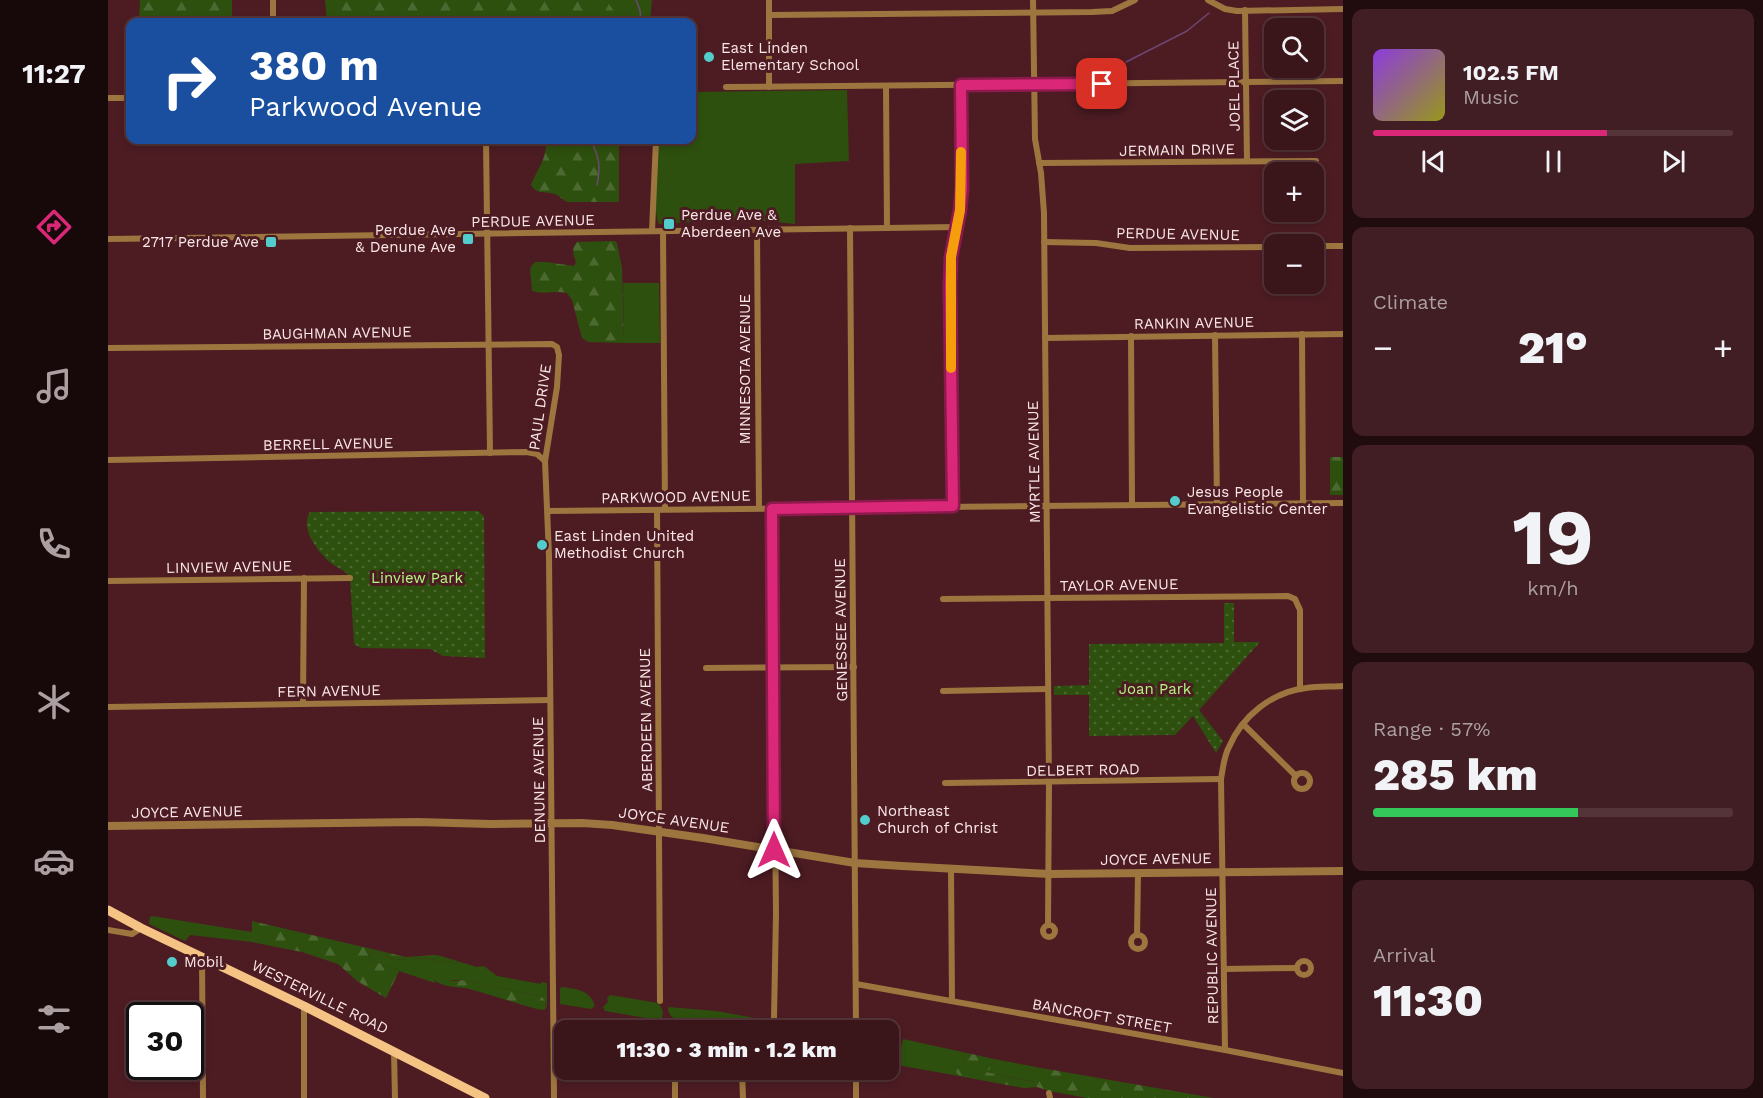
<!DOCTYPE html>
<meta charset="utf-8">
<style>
:root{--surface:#3a151a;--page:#411e23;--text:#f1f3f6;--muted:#ab9fa2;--line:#543439;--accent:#db2777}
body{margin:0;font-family:"Work Sans",sans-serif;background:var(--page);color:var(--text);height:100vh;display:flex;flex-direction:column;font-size:22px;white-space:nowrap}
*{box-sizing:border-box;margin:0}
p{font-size:20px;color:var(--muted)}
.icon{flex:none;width:33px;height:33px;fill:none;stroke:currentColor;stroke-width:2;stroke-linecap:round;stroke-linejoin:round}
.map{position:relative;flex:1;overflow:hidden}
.side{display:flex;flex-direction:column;gap:9px;padding:9px;background:#200c0e;width:420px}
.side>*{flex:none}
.top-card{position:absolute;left:18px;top:18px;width:570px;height:126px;border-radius:12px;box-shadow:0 3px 9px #0003,0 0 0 2px var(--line);background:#1a4fa0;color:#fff;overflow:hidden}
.controls{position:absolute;left:1156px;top:18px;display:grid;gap:12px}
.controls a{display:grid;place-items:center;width:60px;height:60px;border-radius:12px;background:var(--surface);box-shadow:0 3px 9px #0003,0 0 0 2px var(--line);font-size:30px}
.speed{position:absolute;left:18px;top:1002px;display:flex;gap:12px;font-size:30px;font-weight:700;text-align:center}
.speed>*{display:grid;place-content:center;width:78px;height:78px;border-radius:50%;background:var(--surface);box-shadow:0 3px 9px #0003,0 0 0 2px var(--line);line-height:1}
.speed .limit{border:3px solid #111;border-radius:9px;background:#fff;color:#111}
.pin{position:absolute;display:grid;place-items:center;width:51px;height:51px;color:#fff;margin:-26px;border-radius:12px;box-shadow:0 3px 9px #0006}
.me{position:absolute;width:66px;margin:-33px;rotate:0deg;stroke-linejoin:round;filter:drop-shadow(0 0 4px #0008)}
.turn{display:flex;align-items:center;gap:21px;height:126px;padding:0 24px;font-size:27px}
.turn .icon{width:78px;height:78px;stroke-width:2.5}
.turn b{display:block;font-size:42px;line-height:51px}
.big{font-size:45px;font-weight:800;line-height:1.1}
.side .widget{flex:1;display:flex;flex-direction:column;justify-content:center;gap:9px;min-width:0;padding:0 21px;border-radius:12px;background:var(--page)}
.side .dial{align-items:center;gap:0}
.dial b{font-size:78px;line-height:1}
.song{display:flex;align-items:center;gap:18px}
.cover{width:72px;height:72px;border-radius:9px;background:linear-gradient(135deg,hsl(270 70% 55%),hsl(60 70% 35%))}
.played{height:6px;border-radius:3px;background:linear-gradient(90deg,var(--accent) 65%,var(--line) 65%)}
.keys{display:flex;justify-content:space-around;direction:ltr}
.heat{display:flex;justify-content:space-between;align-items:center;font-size:33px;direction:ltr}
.charge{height:9px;border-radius:4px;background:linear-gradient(90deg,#34c759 57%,var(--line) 0)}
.trip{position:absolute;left:446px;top:1020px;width:345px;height:60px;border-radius:12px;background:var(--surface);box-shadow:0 3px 9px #0003,0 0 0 2px var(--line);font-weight:800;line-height:60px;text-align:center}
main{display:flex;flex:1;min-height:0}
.tabs{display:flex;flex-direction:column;width:108px;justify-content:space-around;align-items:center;background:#17080a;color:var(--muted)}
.tabs .icon{width:42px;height:42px}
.tabs .on{color:var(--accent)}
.tabs b{font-size:27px;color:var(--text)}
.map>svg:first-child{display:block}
.grass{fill:#2d500e}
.forest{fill:url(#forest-firs)}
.park{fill:url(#park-dots)}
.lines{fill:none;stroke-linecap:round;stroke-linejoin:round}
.stream{stroke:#6d4873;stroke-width:1.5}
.minor{stroke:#9d763f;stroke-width:6}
.tertiary{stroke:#9d763f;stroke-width:8}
.primary{stroke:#f5c484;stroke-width:9}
.route-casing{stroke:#8e194d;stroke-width:15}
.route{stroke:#db2777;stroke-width:10}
.slow{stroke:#f59e0b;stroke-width:10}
.poi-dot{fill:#53cdcb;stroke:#4d1c23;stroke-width:2}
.labels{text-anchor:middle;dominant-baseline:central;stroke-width:6;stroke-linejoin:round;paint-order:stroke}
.poi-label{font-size:15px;fill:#fbe7e8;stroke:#4d1c23;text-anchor:start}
.street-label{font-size:15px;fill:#fbe7e8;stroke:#4d1c23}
.park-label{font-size:15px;fill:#b3f782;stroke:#4d1c23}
</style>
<main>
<nav class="tabs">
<b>11:27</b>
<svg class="icon on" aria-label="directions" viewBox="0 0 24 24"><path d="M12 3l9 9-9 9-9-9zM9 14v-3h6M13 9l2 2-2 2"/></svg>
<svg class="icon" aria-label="music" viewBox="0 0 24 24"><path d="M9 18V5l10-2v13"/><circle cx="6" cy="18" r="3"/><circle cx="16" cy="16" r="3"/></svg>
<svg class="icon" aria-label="phone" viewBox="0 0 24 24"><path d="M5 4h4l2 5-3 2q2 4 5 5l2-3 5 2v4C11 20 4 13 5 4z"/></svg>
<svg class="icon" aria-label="climate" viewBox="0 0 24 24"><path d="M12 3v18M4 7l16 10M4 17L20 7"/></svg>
<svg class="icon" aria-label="car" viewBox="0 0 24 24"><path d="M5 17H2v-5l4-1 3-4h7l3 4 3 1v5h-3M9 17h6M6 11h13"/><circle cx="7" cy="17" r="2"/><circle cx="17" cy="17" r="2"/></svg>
<svg class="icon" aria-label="filters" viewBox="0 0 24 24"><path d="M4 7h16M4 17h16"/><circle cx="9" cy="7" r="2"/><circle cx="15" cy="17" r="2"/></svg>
</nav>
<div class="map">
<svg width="1235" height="1098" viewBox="0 0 1235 1098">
<defs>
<pattern id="forest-firs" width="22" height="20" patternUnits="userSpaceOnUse" patternTransform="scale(1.5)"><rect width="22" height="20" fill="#2d500e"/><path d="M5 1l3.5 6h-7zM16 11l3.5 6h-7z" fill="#4c6931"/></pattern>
<pattern id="park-dots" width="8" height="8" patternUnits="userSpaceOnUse" patternTransform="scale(1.5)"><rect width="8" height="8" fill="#2d500e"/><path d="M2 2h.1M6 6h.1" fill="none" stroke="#4c6931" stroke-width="1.8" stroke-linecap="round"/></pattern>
</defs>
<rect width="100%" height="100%" fill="#4d1c23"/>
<g class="grass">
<path d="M498 0H544L542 22H505L506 21Z"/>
<path d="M739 90 741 161 687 164V224L659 221 575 222 562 225 551 224C544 208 548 159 549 140H584V92Z"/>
<path d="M515 283H551L552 343H516Z"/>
<path d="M44 916 144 932V942L82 935 77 941 41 924 42 917Z"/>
<path d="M263 951 288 960 317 958 348 964 349 961 369 967 376 966 389 976 433 984V982L439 983V1008L437 1000 434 997 359 980H326L327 983 291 971 289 969 262 960 261 959Z"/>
<path d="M454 987C469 989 482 990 487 1006L483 1009 452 1004V988Z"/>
<path d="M502 995 550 1003C555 1008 556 1014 553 1020H549L497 1011 495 1007 500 1002 499 998Z"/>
<path d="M560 1007 608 1011 658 1020 657 1025 650 1030C626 1031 601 1034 579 1024 569 1019 560 1019 560 1007Z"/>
<path d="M667 1022 715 1030H659Z"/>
<path d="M795 1039 859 1053H857L854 1066 849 1069 848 1072 851 1076 789 1065Z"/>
<path d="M886 1059 933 1068 927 1070V1082L877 1072 882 1069Z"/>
</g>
<g class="forest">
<path d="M32 0H124V16L119 22H31Z"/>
<path d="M217 0H498L506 11V21L505 22H219Z"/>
<path d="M438 140H511V202H460C454 200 452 196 447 194 436 191 429 195 423 185 430 167 439 160 438 140Z"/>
<path d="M507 241 509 243 514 268 516 343 480 342 474 338 464 300 459 293C447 290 436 295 424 291L422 268 427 262H438L466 266 468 262C465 254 463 248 469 242Z"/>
<rect x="1222" y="457" width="13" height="38"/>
<path d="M144 921 298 957 329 955 349 961 348 964 317 958 288 960 263 951 261 958 262 960 289 969 291 971 278 998 249 981 230 964 194 952 144 942Z"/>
<path d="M328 977 345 981 359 980 434 997 437 1000 438 1008 436 1010 429 1009C407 1003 384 995 361 989 350 986 335 988 326 980Z"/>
<path d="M857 1053H859L886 1059 882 1069 878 1072 926 1082 927 1070 933 1068 1106 1098H979L941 1091 929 1087 916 1088 851 1076 848 1072 849 1069 854 1066Z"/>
</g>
<g class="park">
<path d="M370 511 376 516 377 658 335 656 322 649 253 648 246 644 242 578C238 570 230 569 223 563 211 553 191 529 202 512Z"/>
<path d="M1116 603H1126V642H1152L1091 710 1115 741 1108 753 1085 716 1067 735 981 736V695H946V686L981 685V644L1116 643Z"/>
</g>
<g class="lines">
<g class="stream">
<path d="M528 0 532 10 533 22"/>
<path d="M1018 62 1079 31 1101 13"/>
<path d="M483 140C491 158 493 165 489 185"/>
</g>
<g class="minor">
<path d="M165 0V22"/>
<path d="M661 0V87"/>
<path d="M925 0 927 139 933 173 936 213 941 782 940 925"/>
<path d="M1100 0 1117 9 1129 11 1235 9"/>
<path d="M1137 10 1139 161"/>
<path d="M661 15 984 12 1004 11 1027 0"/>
<path d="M778 86 779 228"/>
<path d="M618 87 1235 81"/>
<path d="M0 98H22"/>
<path d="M378 140 382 453"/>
<path d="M931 163 1208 161"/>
<path d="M742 228 748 1030"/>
<path d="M649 230 651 508"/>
<path d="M544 231 548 140"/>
<path d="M555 231 557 509"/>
<path d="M0 239 850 227"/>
<path d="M936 242 988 243 1022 248 1167 247"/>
<path d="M1206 246H1235"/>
<path d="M1194 334 1195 503"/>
<path d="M1107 335 1109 504"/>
<path d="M1023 336 1024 505"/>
<path d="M937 338 1235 334"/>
<path d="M0 348 444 344 449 347 451 355 449 387 437 461 441 556 446 1098"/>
<path d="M0 460 419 452 429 454 437 461"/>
<path d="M845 506 842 286 843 257 852 210 854 188 853 85"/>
<path d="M664 509 668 914 666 1018"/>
<path d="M549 510 552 1001"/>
<path d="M440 511 1235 503"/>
<path d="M0 581 242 578"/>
<path d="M835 599 1180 596 1187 599 1192 610V689"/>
<path d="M598 668 746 667"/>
<path d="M835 691 940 689"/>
<path d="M195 703 196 578"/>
<path d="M0 707 442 700"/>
<path d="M1135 724 1188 776"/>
<circle cx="1194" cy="781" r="8"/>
<path d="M837 783 1113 779"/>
<path d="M843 869 844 1001"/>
<circle cx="941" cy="931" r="6"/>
<path d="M0 930 24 934 33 928"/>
<circle cx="1030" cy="942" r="7"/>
<path d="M1029 935 1030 873"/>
<path d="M94 956 95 1098"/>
<circle cx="1196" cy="968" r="7"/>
<path d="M1116 969 1189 968"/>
<path d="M748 984 1117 1050 1235 1073"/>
<path d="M196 1006V1098"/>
<path d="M1117 1050 1113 779C1115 768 1116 756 1121 747 1134 716 1164 692 1198 688 1210 686 1223 687 1235 686"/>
<path d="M286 1051 287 1098"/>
<path d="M634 1070 635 1098"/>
<path d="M748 1070V1098"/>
<path d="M941 1093 942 1098"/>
<path d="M567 1098V1074L634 1072"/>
</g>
<path class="tertiary" d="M0 826 310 822 382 824 474 823 504 825 595 838 747 863 794 866 941 874 1235 871"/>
<path class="primary" d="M0 910 33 928 196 1006 377 1098"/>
</g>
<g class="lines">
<g class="route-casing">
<path id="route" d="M666 850 664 509 845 506 842 286 843 257 852 210 854 188 853 85 994 84"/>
</g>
<use href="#route" class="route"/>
<path class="slow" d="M843 368V257L852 210 853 152"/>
</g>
<g class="poi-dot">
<circle cx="601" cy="57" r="6"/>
<rect x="555" y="218" width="12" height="12" rx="3"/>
<rect x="354" y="233" width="12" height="12" rx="3"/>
<rect x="157" y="236" width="12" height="12" rx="3"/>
<circle cx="1067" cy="501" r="6"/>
<circle cx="434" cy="545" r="6"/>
<circle cx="757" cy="820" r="6"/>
<circle cx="64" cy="962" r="6"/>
</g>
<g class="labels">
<g class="poi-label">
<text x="613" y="48">East Linden<tspan x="613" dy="17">Elementary School</tspan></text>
<text x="573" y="215">Perdue Ave &amp;<tspan x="573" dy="17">Aberdeen Ave</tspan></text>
<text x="348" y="230" text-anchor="end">Perdue Ave<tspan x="348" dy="17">&amp; Denune Ave</tspan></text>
<text x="151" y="242" text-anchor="end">2717 Perdue Ave</text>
<text x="1079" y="492">Jesus People<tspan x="1079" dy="17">Evangelistic Center</tspan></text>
<text x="446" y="536">East Linden United<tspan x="446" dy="17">Methodist Church</tspan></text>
<text x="769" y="811">Northeast<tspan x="769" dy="17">Church of Christ</tspan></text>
<text x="76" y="962">Mobil</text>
</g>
<g class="street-label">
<text transform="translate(1126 86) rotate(-91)">JOEL PLACE</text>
<text transform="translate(1069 150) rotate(-1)">JERMAIN DRIVE</text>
<text transform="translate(425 221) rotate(-1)">PERDUE AVENUE</text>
<text transform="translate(1070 234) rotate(1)">PERDUE AVENUE</text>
<text transform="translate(1086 323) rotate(-1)">RANKIN AVENUE</text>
<text transform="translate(229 333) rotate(-1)">BAUGHMAN AVENUE</text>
<text transform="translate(637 369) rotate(-90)">MINNESOTA AVENUE</text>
<text transform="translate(432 407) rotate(-82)">PAUL DRIVE</text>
<text transform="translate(220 444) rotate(-1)">BERRELL AVENUE</text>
<text transform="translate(926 462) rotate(-91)">MYRTLE AVENUE</text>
<text transform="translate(568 497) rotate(-1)">PARKWOOD AVENUE</text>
<text transform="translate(121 567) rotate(-1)">LINVIEW AVENUE</text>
<text transform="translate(1011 585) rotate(-1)">TAYLOR AVENUE</text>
<text transform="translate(733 630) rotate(-91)">GENESSEE AVENUE</text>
<text transform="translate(221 691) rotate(-1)">FERN AVENUE</text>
<text transform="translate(538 720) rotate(-91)">ABERDEEN AVENUE</text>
<text transform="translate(975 770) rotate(-1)">DELBERT ROAD</text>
<text transform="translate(431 780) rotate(-91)">DENUNE AVENUE</text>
<text transform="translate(79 812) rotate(-1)">JOYCE AVENUE</text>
<text transform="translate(566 820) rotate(8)">JOYCE AVENUE</text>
<text transform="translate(1048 859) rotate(-1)">JOYCE AVENUE</text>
<text transform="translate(1104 956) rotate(-91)">REPUBLIC AVENUE</text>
<text transform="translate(212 997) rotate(26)">WESTERVILLE ROAD</text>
<text transform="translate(994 1016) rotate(10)">BANCROFT STREET</text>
</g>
<g class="park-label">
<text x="309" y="578">Linview Park</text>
<text x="1047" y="689">Joan Park</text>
</g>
</g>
</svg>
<div class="controls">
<a><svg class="icon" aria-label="search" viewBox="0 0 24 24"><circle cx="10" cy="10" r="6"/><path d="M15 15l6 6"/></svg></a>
<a><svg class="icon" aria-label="layers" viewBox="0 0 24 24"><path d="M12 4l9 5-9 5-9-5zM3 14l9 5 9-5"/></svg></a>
<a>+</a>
<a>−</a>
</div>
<div class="speed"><div class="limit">30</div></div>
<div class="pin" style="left:994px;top:84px;background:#d93025"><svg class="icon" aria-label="arrive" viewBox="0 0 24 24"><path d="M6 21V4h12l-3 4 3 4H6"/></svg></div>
<svg class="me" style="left:666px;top:850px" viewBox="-20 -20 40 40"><path d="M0-17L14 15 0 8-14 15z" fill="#db2777" stroke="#fff" stroke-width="4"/></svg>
<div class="trip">11:30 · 3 min · 1.2 km</div>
<div class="top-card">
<div class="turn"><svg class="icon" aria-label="right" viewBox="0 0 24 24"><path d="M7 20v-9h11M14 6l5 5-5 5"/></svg><div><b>380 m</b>Parkwood Avenue</div></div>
</div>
</div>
<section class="side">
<div class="widget">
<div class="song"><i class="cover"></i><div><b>102.5 FM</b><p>Music</p></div></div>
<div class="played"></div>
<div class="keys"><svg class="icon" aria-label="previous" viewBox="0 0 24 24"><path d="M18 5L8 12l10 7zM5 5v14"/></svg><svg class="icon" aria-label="pause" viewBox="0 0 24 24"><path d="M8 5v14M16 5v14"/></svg><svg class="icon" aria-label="next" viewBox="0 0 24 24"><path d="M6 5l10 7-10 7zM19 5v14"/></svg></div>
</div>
<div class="widget"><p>Climate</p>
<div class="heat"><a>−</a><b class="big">21°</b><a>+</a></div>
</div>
<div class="widget dial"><b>19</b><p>km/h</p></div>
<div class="widget"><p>Range · 57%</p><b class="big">285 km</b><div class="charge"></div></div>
<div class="widget"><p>Arrival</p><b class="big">11:30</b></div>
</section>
</main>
